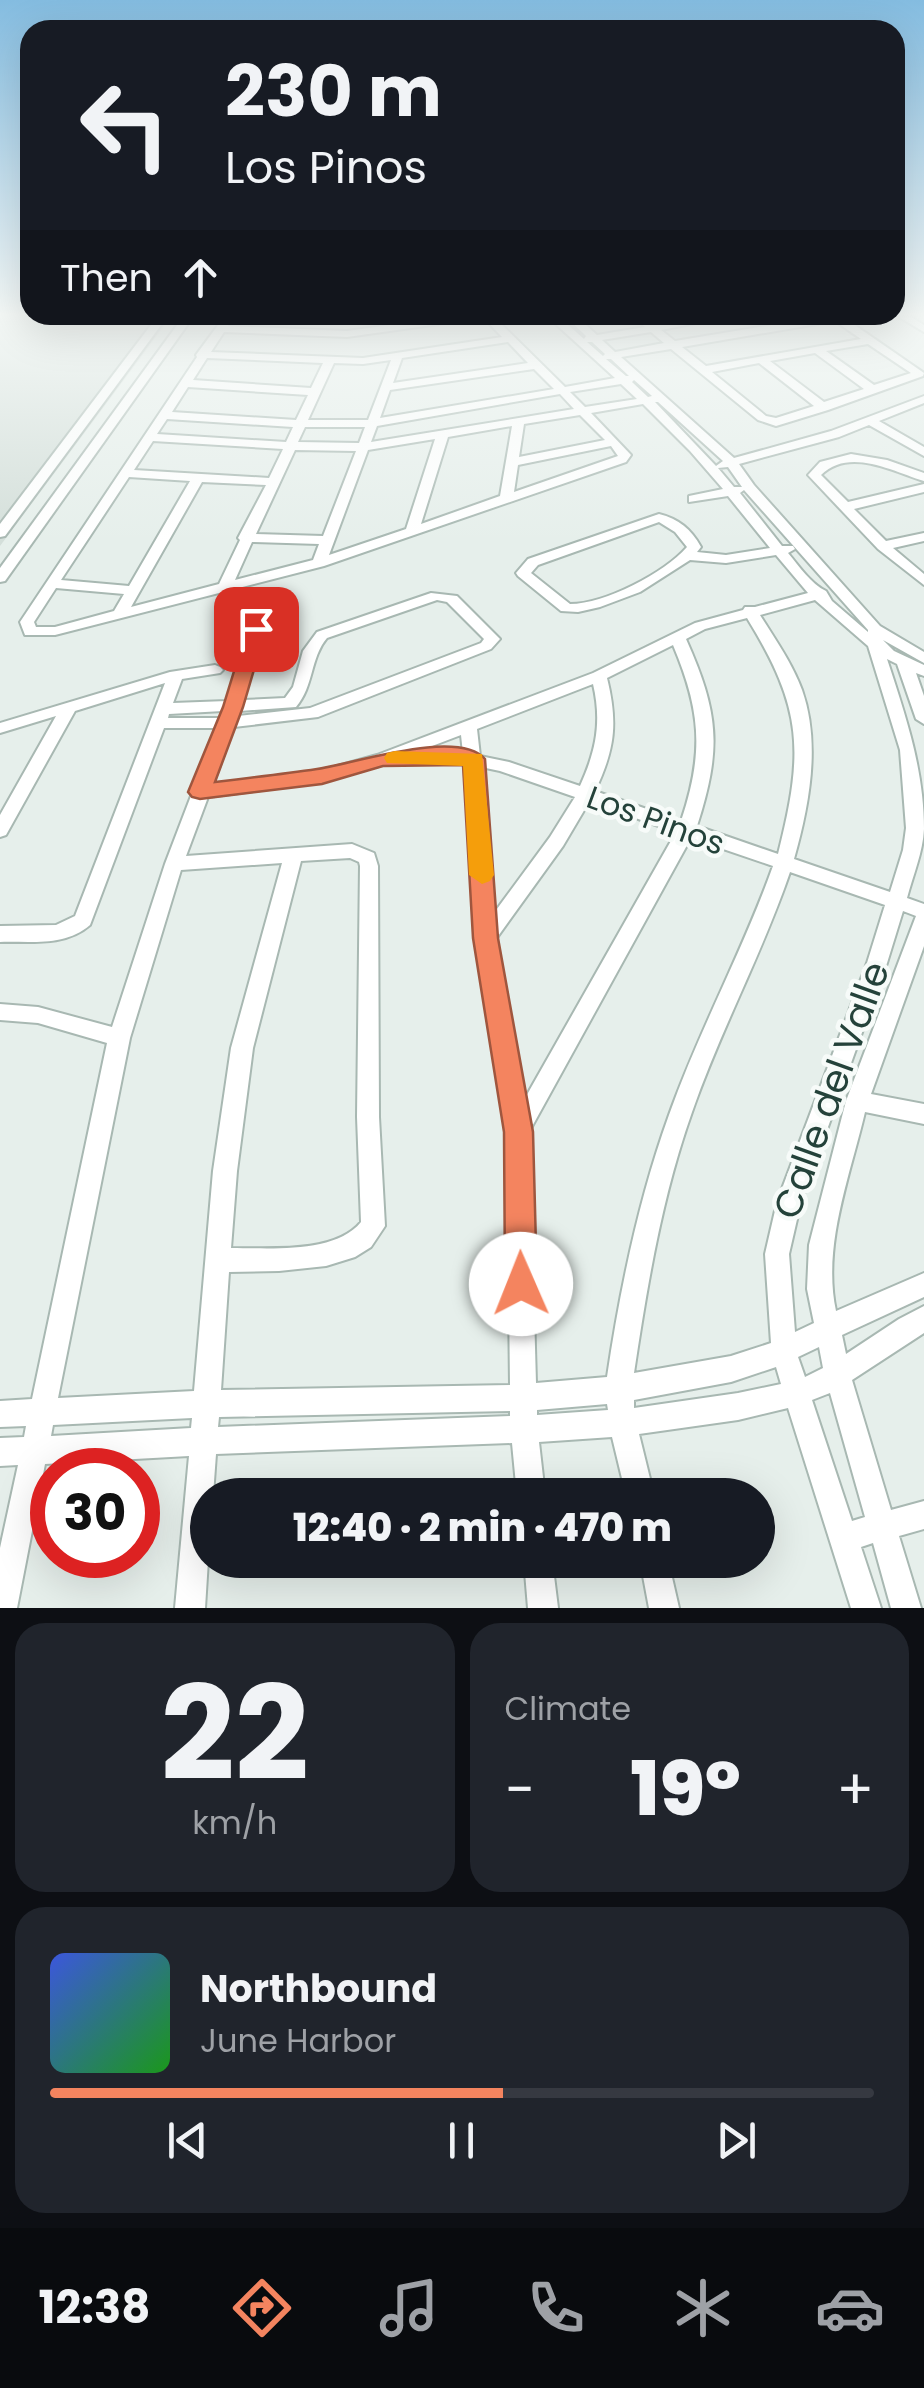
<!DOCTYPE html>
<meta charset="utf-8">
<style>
:root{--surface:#171b24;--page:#20242c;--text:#f1f3f6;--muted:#9ea1a6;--line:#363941;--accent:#f4845f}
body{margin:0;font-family:Poppins,sans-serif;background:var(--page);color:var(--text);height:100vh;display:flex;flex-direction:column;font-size:38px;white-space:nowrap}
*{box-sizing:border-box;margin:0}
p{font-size:32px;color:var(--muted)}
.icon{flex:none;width:55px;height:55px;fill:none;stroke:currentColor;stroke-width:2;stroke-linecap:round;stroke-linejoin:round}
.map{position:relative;height:1608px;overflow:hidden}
.side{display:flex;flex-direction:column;gap:15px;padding:15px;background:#0d0f14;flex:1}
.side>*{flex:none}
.top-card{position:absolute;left:20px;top:20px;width:885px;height:305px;border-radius:30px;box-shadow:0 10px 40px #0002;background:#171b24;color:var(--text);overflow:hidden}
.speed{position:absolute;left:30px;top:1448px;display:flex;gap:20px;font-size:50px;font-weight:700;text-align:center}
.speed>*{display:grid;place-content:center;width:130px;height:130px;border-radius:50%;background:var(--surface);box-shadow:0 10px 40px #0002;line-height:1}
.speed .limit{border:15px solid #d22;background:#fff;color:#111}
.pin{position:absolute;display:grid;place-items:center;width:85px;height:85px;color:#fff;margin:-42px;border-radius:20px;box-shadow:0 5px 15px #0006}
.me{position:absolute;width:110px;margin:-55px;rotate:359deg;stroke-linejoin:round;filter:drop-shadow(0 0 8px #0008)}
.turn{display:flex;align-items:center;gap:35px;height:210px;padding:0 40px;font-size:45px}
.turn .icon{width:130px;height:130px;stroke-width:2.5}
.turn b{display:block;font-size:70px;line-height:85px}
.then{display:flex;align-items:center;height:95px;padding:0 40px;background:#0003;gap:20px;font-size:38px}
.big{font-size:75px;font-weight:800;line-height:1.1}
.side .card{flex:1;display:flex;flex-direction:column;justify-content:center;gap:15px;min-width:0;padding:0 35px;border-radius:30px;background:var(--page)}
.side .dial{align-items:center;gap:0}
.dial b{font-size:130px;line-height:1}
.song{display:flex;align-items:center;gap:30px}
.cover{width:120px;height:120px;border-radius:15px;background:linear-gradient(135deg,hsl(230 70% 55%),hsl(120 70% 35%))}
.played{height:10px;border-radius:5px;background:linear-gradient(90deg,var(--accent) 55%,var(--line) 55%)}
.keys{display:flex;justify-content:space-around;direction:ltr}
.heat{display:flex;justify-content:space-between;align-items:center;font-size:55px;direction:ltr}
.side .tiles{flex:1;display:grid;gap:15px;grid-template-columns:1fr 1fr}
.card:last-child{grid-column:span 2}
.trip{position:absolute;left:190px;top:1478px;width:585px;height:100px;border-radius:50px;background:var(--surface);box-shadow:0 10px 40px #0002;font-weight:800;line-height:100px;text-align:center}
.menu{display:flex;height:160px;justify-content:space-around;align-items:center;background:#090b0e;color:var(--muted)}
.menu .icon{width:70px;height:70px}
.menu .on{color:var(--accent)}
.menu b{font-size:45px;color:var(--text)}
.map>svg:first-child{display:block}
.built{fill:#d4dfda}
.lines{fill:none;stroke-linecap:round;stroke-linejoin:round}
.minor-casing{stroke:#a8b8b2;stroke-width:4}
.minor{fill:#fff;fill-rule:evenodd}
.route{fill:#f4845f;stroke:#9f563e;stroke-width:2.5}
.slow{fill:#f59e0b}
.labels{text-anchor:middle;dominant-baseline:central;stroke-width:9;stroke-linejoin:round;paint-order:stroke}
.street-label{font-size:32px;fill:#24423a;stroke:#f7fbf9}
.near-street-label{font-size:38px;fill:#24423a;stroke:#f7fbf9}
</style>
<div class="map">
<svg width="924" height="1608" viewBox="0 0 924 1608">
<rect width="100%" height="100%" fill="#e6efeb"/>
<path class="built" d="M0 317H171L0 546Z"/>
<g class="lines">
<g class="minor-casing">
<g id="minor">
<path d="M157 317H167L5 536 0 537V524Z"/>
<path d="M183 317H193L5 581 0 582V568Z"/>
<path d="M224 317H234L228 326 347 331 448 317H473L468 320 347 337 224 332 211 352 363 358 502 337 483 317H494L565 387 615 378 548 317H559L584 339 586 336 566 317H577L597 335 645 327 634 317H645L655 325 705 317H727L661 330 675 341 821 317H843L924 373 923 376 828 410 776 426 758 420 671 349 621 357 734 458 831 431 924 396V403L879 421 924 447V456L869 425 839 437 739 464 754 485 880 626 924 652V663L883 640 894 651 924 665V676L916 673 924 696V724L916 719 897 664 887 659C905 714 924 769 924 829 923 852 913 875 907 898L924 904V946L871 1094 924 1104V1124L865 1112C850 1176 822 1246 836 1311L924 1273V1297L842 1335 846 1354 899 1319 924 1306V1333L852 1380 891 1510 924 1501V1529L899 1536 921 1608H891L873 1543 861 1547 881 1608H851L788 1408 738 1420 639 1434 654 1495H626L612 1437 539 1442 545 1495H517L512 1443 216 1454 213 1495H208V1560L205 1608H175L189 1456 45 1464 17 1608H0V1548L18 1465 0 1466V1438L24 1437 26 1426 0 1427V1401L32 1399 107 1043 38 1023 0 1020V1004L38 1007 112 1027 165 864 217 728H164L90 925C65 947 30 941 0 942V926L56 925 75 916 165 683 75 711 6 835 0 837V815L56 716 0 733V723L170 672 215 665 220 667 223 670 220 673 182 679 173 703 227 701 249 629 256 625 263 629 243 700 285 698 293 687 303 651 317 632 431 593 457 596 500 639 491 649 318 717 234 727 213 784 323 770 377 755 593 673 695 623 743 610 745 607H755L808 593 776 555 726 563 690 560 640 592 600 607 578 612 561 611 518 576 516 573 528 559 659 514C679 519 691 529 701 547L697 552 726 555 770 548 728 496 689 502V496L723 489 690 451 643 404 591 413 631 455 626 462 324 566 55 635H25L20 622 197 357 196 355ZM835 321 861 339 706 366 682 347ZM651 332 664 343 615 352 602 340ZM508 342 528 363 393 383 402 358ZM587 342H592L605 354 603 356ZM868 344 911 373 874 385 826 351ZM815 353 864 389 824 402 770 361ZM207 358 323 363 311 388 193 380ZM606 359H611L629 376H626ZM391 360 368 420H308L334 363 363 364ZM759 363 814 406 776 418 766 416 712 372ZM534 369 554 389 380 418 390 390ZM634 380 652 396 648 397 632 382ZM621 384 637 399 585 407 570 392ZM188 387 308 395 296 420 172 412ZM560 394 574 409 371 442 377 426ZM655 402H658L723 461 716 466ZM580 415 605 440 519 457 524 424ZM167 419 293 427 286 442 157 434ZM512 426 500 496 421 524 448 437ZM305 427H365L359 443 298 442ZM435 439 406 529 329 555 368 450ZM153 441 283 449 269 478 134 470ZM611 446 618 456 514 492 518 465ZM295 450 356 451 323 536 256 534ZM728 467 742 487H734L718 468ZM129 477 190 481 129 586 61 580ZM202 482 266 485 238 538 240 540 219 584 131 607ZM744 490 868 630V632L832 601 826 591C811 584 799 566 788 553L795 549 793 546H782L740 493ZM659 522 675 532 687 547C664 573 605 604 570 604L531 573 538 565ZM252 542 319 544 313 560 235 580ZM56 588 124 594 114 611 55 627H36L34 622ZM437 600 447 602 484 639 481 643 310 708 238 716 240 711 296 707C314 686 310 658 327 638ZM815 600 868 646 900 750 906 828 903 850 890 892 794 859C809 806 821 744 802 690 792 663 775 639 760 615ZM747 618C803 709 804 751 778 854L697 826C722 748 719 713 686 639L705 629ZM673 645C701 711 704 753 681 821L595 791C615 749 618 723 607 678ZM593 684C602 722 596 751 580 786L509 762 480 756 477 729ZM223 711 221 718H168L169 714ZM461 735 463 753 419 751ZM396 760 464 764 476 938 507 1131 510 1385 221 1390 229 1272 279 1271 326 1266 355 1257 371 1247 385 1226 379 1117 378 866 374 853 352 844 186 856 208 797 323 782ZM481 767 500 771 575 797 550 837 494 913ZM589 802 676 832 524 1100 496 939 563 846ZM691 838 773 866C743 951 699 1030 669 1115 639 1198 620 1289 607 1377L536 1383 529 1132ZM350 858 359 862 360 866 357 1117 361 1222C335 1254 269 1248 231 1248L237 1171 253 1048 301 861ZM282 863 231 1048 213 1171 194 1391 58 1398 130 1038 181 870ZM790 872 885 905 867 963 777 1202 765 1254 771 1343 731 1356 634 1373C647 1286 662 1196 692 1112 720 1031 762 954 790 872ZM903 911 916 916 846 1101 809 1245 807 1289 814 1323 795 1332 789 1254 801 1202 887 963ZM819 1347 823 1368 805 1377 798 1357ZM776 1367 781 1384 738 1393 634 1408V1400L731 1382ZM830 1393 865 1517 852 1521 812 1400ZM607 1404 608 1410 537 1415V1410ZM510 1411V1416L218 1427 219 1417ZM192 1418 191 1428 51 1436 53 1425Z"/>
<path d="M899 317H911L924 325V332Z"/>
<path d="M851 454 887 460 924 473V481C892 471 849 447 821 475L848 502 924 484V492L854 509 886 541 924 533V541L893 548 924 574V585L878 549 808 475 820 462Z"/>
<path d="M524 1560H552L558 1608H528Z"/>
<path d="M640 1560H668L679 1608H649Z"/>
</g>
</g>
<use href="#minor" class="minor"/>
</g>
<linearGradient id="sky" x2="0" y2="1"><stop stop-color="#84bce0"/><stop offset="0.58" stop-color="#f4f8f6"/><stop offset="1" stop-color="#f4f8f6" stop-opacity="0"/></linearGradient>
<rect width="924" height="542" fill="url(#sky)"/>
<path class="route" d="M256 623 266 629 243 707 215 782C249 778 283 774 317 769 352 764 458 728 485 759L498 938 533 1132 537 1284 532 1295 521 1300 510 1295 505 1284 504 1132 473 938 463 765 383 766 322 784 200 799 192 797 188 792 223 707 247 629Z"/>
<path class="slow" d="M395 751 482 754 494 875 490 881 482 884 469 875 463 766 387 763 384 758 387 753Z"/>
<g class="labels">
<g class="street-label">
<text transform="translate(656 820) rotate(20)">Los Pinos</text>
</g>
<g class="near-street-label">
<text transform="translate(831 1090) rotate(-70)">Calle del Valle</text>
</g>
</g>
</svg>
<div class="speed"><div class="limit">30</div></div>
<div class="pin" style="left:256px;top:629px;background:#d93025"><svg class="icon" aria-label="arrive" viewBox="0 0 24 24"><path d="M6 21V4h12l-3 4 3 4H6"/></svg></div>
<svg class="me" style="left:521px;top:1284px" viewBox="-20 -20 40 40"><circle r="19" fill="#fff"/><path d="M0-13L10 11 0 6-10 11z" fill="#f4845f"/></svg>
<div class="trip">12:40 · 2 min · 470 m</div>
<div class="top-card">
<div class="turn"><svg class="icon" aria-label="left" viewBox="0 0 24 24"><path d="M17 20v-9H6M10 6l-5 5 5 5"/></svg><div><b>230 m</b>Los Pinos</div></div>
<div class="then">Then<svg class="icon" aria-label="ahead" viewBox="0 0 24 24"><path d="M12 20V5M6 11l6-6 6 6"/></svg></div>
</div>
</div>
<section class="side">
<div class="tiles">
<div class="card dial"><b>22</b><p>km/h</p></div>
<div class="card"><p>Climate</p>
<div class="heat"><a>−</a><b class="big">19°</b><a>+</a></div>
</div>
<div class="card">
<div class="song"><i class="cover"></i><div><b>Northbound</b><p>June Harbor</p></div></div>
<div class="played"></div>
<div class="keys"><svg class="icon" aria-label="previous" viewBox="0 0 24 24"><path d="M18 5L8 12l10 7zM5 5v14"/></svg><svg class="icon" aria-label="pause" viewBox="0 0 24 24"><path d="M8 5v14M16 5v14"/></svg><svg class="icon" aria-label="next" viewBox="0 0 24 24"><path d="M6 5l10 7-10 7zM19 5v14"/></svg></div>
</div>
</div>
</section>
<nav class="menu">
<b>12:38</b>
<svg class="icon on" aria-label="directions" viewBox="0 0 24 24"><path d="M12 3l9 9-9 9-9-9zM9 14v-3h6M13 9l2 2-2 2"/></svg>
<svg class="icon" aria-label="music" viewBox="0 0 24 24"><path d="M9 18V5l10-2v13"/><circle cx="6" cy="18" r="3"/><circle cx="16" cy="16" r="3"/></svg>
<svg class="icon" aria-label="phone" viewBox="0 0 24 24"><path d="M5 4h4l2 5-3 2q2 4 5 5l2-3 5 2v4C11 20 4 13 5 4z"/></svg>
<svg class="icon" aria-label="climate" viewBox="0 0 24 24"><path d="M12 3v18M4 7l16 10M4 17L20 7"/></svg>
<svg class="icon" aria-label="car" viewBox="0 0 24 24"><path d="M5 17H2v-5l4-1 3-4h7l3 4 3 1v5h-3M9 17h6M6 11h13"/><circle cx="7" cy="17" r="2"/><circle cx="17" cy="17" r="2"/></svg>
</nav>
